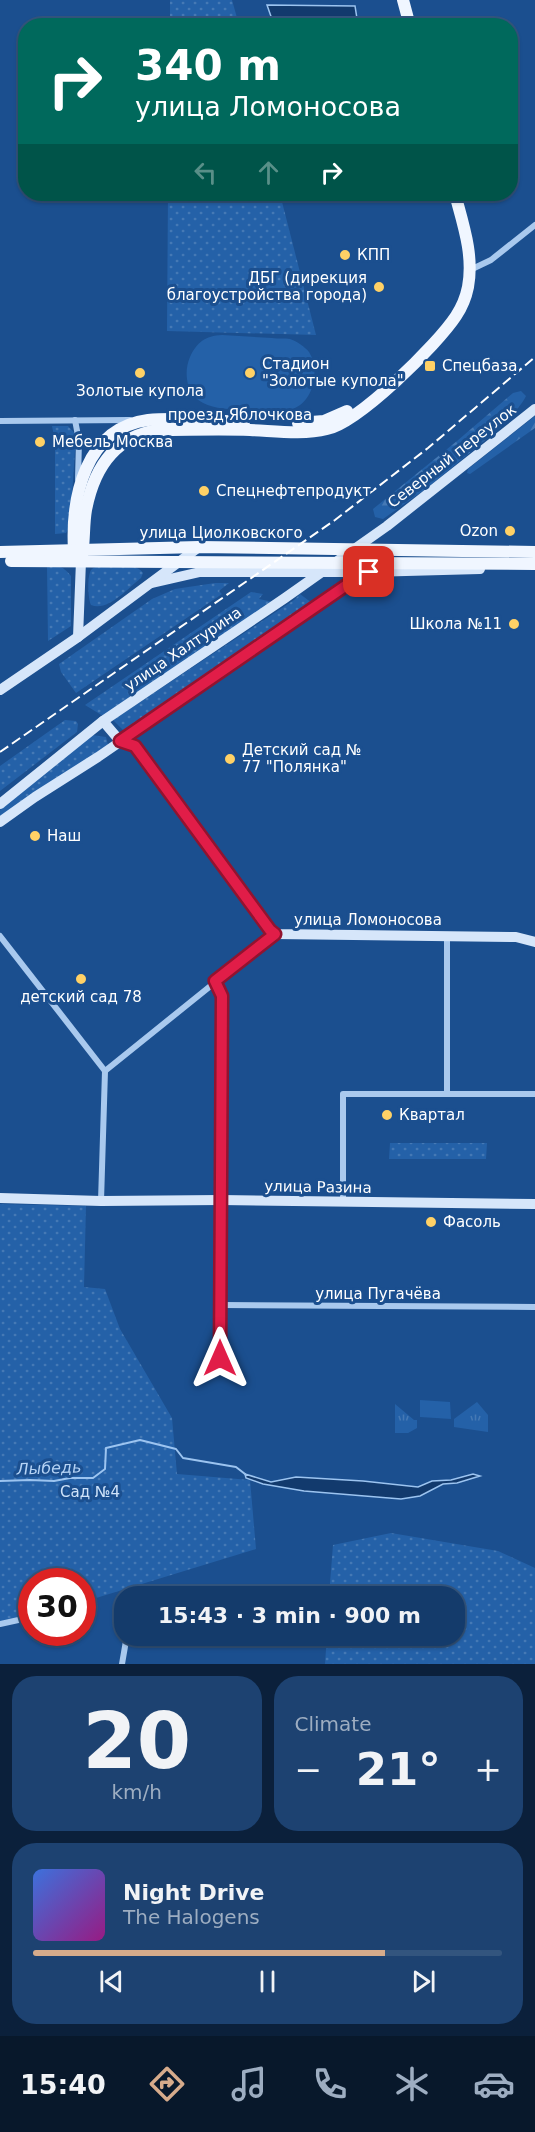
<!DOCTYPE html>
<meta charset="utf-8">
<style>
:root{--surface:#143b6b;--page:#1d4271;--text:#f1f3f6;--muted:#9dadc1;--line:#33557e;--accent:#d6ab8b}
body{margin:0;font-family:"DejaVu Sans",sans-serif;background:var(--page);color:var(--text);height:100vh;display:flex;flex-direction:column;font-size:22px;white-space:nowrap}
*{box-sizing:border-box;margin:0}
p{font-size:20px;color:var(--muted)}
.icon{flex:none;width:33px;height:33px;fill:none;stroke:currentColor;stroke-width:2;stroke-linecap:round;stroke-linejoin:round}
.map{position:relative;height:1664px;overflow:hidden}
.sheet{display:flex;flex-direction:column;gap:12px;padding:12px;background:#0b203b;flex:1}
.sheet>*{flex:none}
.hud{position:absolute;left:18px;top:18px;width:500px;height:183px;border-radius:24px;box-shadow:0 2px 4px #0004,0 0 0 2px var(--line);background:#00695c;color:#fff;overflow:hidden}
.speed{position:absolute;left:18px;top:1568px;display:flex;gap:12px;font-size:30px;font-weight:700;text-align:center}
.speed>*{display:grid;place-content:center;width:78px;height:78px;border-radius:50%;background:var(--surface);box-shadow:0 2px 4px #0004,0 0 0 2px var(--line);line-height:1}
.speed .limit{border:9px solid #d22;background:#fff;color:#111}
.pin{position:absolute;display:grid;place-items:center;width:51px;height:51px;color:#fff;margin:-26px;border-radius:12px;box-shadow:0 3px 9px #0006}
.me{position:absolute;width:66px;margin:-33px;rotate:0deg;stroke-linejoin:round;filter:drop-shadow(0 0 4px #0008)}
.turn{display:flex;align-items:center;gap:21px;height:126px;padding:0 18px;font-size:27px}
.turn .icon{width:78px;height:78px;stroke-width:2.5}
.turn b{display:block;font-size:42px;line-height:51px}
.lanes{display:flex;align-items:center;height:57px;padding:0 18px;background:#0003;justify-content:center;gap:30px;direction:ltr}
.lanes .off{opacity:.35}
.big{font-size:45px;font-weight:600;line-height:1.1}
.sheet .widget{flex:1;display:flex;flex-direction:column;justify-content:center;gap:9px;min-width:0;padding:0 21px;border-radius:24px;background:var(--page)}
.sheet .dial{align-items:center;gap:0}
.dial b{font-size:78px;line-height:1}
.song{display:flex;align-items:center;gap:18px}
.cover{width:72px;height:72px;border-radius:9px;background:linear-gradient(135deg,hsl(220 70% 55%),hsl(310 70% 35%))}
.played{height:6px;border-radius:3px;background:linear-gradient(90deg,var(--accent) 75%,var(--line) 75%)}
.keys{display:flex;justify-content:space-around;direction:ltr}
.heat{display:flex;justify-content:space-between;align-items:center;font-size:33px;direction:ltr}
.sheet .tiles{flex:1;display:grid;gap:12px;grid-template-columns:1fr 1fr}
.widget:last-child{grid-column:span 2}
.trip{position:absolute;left:114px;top:1586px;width:351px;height:60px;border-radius:24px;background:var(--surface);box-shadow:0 2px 4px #0004,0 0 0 2px var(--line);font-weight:600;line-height:60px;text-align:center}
.tabs{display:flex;height:96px;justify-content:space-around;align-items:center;background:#08182b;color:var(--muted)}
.tabs .icon{width:42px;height:42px}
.tabs .selected{color:var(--accent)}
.tabs b{font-size:27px;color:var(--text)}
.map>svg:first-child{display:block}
.grass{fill:url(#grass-dots)}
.forest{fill:url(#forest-firs)}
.park{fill:url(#park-tufts)}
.pitch{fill:#2461a8}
.water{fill:#123a6d;stroke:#9cc4f0;stroke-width:1.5}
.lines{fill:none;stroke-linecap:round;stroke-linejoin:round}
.stream{stroke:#9cc4f0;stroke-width:2}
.street{stroke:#a9c9ee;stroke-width:6}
.secondary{stroke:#d6e6fa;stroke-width:10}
.primary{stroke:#f0f6ff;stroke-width:12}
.rail{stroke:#fff;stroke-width:2;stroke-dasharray:10 4.5;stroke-linecap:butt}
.route-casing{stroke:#92132f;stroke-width:15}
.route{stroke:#e11d48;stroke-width:10}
.poi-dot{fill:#ffd166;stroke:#1b4f8f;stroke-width:2}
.labels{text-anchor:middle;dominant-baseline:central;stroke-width:6;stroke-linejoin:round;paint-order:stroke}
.poi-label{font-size:15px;fill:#fff;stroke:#1b4f8f;text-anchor:start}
.street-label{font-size:15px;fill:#fff;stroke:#1b4f8f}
.park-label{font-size:15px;fill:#cfe3fa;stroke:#1b4f8f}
.water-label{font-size:16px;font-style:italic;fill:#b5d3f5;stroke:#1b4f8f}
</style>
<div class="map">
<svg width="535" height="1664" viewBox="0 0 535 1664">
<defs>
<pattern id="grass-dots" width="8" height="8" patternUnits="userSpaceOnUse" patternTransform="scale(1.5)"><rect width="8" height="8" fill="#2461a8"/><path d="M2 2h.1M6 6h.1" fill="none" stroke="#4579b5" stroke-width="1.8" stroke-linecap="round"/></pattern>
<pattern id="forest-firs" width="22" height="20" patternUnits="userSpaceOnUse" patternTransform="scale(1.5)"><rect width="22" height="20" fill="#2461a8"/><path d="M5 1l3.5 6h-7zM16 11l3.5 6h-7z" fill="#4579b5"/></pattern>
<pattern id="park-tufts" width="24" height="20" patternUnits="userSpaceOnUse" patternTransform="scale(1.5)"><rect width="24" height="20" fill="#2461a8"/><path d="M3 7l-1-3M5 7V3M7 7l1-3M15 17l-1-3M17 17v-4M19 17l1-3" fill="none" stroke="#4579b5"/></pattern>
</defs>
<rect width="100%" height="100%" fill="#1b4f8f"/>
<g class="grass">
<path d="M170 0H232L239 25H170Z"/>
<path d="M168 194H280L316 335 167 331Z"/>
<path d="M52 426H68L76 435 70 526 66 533 55 534V441Z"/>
<path d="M47 565C58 565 64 567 71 576V626L48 641Z"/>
<path d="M100 565C112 566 136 562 143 573L141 578C128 588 108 612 91 605 88 598 87 577 91 570 94 567 96 567 100 565Z"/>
<path d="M215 583H229L219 591 222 594 76 693 61 672 59 664 152 599 175 589Z"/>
<path d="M251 592 263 594 259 599 273 602 103 716 85 705Z"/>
<path d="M300 594 312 603 125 732 113 720 294 600Z"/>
<path d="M65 720 76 721 78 724 77 732 0 791V766Z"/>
<path d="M92 735 106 737 108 745 0 819V808Z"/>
<path d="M390 1143H487L486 1159H389Z"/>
<path d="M0 1204 86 1206 84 1287 105 1289 120 1329 172 1418 177 1474 250 1480 256 1549 83 1602 82 1581H32L31 1617 0 1624Z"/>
<path d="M391 1533 498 1551 535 1568V1664H325L327 1635H454V1596H329L333 1545Z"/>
</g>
<g class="forest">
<path d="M521 391 526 396C522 405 516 408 513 417L427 488 383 519 375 517 373 509 457 441 513 393Z"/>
<path d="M535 416V428L470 474 467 473 468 469Z"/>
</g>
<g class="park">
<path d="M477 1402 488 1415V1432L454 1427V1419Z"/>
<path d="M395 1404 414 1420H417V1428L408 1433H395Z"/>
</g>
<g class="pitch">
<path d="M222 335C239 336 255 337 272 338 278 339 285 338 290 339 297 341 305 347 309 352 320 369 314 400 295 408 283 414 267 411 254 410 230 409 190 412 187 379 186 371 187 364 190 357 197 342 205 336 222 335Z"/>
<path d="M420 1400 450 1402 451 1419 420 1417Z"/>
</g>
<g class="water">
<path d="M267 5 355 6 358 25H274Z"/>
<path d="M245 1474 271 1482 296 1477 363 1481 418 1487 432 1481 451 1480 473 1474 480 1476 457 1483 443 1484 420 1496 401 1499 304 1491 263 1484 246 1478Z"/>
</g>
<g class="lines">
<path class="stream" d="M0 1481 30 1480 54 1481 70 1478H93L105 1469 106 1448 140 1440 176 1449 183 1458 236 1467 245 1474"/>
<g class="street">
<path d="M470 270 491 260 535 225"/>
<path d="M75 420 79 441 78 479"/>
<path d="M0 421 130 420"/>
<path d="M0 936 105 1071 101 1201"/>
<path d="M215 981 222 996 220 1358"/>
<path d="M105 1071 275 934"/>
<path d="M447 1093V935"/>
<path d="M343 1202V1094H535"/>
<path d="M221 1305 535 1307"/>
<path d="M0 1624 32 1617"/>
<path d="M122 1664 127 1635"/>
</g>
<g class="secondary">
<path d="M152 583 200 572H369L480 569"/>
<path d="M78 637 81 561"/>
<path d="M0 690 78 637 199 547"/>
<path d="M103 721 120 741 135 746 270 930 275 934 516 937 535 942"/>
<path d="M0 804 103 721 285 598 387 526 535 409"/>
<path d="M0 822 35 797 98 757 354 581 369 572"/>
<path d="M0 1198 101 1201 221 1200 535 1204"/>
</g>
<g class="primary">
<path d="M403 0 410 26"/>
<path d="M298 423 324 421 347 411"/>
<path d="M74 550C71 498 85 428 148 420 179 417 213 421 244 422"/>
<path d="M0 552 199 547 535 552"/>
<path d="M11 561 535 564"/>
<path d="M81 561C85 544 83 527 86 510 94 468 115 436 159 430 189 430 220 429 250 430 275 431 303 435 327 429 359 422 437 345 456 316 462 307 466 297 468 287 474 255 463 224 455 194"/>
</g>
<path class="rail" d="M0 752 335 520 428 448 535 357"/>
</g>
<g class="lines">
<g class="route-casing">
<path id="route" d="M220 1358 222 996 215 981 275 934 270 930 135 746 120 741 354 580 369 572"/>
</g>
<use href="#route" class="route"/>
</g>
<g class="poi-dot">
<circle cx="345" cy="255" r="6"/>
<circle cx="379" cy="287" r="6"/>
<rect x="424" y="360" width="12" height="12" rx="3"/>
<circle cx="140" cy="373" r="6"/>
<circle cx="250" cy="373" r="6"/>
<circle cx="40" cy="442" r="6"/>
<circle cx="204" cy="491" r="6"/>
<circle cx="510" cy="531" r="6"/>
<circle cx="514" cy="624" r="6"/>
<circle cx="230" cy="759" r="6"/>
<circle cx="35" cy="836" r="6"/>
<circle cx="81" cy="979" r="6"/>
<circle cx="387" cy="1115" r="6"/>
<circle cx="431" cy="1222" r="6"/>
</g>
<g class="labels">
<g class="poi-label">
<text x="357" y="255">КПП</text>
<text x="367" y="278" text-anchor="end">ДБГ (дирекция<tspan x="367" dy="17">благоустройства города)</tspan></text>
<text x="262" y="364">Стадион<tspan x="262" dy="17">"Золотые купола"</tspan></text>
<text x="442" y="366">Спецбаза</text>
<text x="140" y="391" text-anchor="middle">Золотые купола</text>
<text x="52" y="442">Мебель Москва</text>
<text x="216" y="491">Спецнефтепродукт</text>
<text x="498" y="531" text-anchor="end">Ozon</text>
<text x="502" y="624" text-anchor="end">Школа №11</text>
<text x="242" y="750">Детский сад №<tspan x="242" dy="17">77 "Полянка"</tspan></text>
<text x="47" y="836">Наш</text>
<text x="81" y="997" text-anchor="middle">детский сад 78</text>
<text x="399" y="1115">Квартал</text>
<text x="443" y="1222">Фасоль</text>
</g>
<g class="street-label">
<text x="240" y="415">проезд Яблочкова</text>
<text transform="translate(452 456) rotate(-38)">Северный переулок</text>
<text x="221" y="533">улица Циолковского</text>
<text transform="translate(183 649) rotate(-34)">улица Халтурина</text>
<text x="368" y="920">улица Ломоносова</text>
<text transform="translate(318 1187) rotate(1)">улица Разина</text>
<text x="378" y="1294">улица Пугачёва</text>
</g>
<g class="park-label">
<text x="90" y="1492">Сад №4</text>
</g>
<g class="water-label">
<text transform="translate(49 1468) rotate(-2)">Лыбедь</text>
</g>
</g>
</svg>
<div class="speed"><div class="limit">30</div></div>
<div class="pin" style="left:369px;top:572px;background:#d93025"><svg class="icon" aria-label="arrive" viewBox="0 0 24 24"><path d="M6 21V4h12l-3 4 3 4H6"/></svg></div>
<svg class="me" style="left:220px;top:1358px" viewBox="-20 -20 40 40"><path d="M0-17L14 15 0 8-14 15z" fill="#e11d48" stroke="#fff" stroke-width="4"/></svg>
<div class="trip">15:43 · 3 min · 900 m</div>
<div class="hud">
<div class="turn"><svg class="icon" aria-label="right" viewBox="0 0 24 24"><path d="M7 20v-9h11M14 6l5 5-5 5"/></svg><div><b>340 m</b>улица Ломоносова</div></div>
<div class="lanes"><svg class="icon off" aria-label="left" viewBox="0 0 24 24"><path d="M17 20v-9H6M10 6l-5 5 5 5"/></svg><svg class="icon off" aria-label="ahead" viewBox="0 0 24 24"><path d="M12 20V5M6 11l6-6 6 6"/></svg><svg class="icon" aria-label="right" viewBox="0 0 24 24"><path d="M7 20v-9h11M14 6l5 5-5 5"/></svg></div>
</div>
</div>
<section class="sheet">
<div class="tiles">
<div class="widget dial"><b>20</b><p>km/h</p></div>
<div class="widget"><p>Climate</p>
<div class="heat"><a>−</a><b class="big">21°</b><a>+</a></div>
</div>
<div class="widget">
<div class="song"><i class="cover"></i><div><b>Night Drive</b><p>The Halogens</p></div></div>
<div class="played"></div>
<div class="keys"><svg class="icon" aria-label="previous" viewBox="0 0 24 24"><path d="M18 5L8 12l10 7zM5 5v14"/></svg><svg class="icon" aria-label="pause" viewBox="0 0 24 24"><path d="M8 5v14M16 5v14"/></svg><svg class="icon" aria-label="next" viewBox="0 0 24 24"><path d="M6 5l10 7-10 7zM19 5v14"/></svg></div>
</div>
</div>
</section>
<nav class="tabs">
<b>15:40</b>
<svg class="icon selected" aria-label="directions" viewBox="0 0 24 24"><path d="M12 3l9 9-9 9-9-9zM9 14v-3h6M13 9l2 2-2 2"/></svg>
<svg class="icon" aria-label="music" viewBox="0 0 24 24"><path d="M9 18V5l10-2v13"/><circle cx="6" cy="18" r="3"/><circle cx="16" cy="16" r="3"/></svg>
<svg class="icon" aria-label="phone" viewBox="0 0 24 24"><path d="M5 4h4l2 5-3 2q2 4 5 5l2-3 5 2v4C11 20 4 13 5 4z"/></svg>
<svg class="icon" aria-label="climate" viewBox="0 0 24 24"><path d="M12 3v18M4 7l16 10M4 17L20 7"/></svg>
<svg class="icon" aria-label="car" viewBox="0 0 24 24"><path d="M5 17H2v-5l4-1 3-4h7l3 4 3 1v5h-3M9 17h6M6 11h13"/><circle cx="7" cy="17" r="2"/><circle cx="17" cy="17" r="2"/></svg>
</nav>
